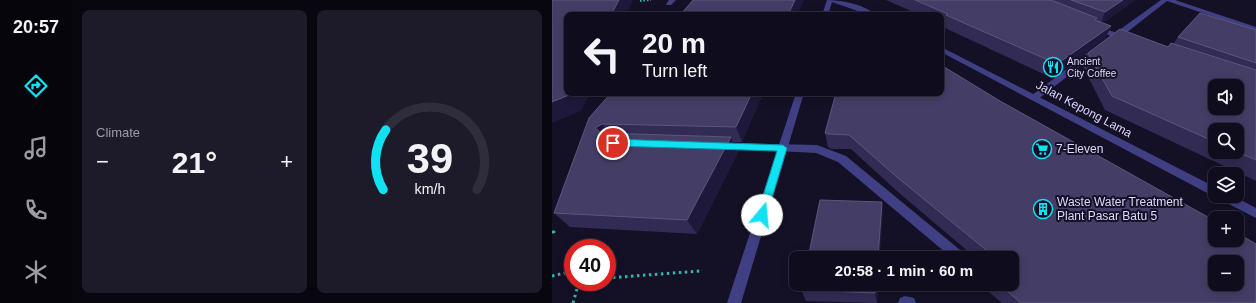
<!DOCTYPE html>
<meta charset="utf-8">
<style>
:root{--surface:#0f0d1d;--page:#1d1b2a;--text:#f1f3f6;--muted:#9b9ca4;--line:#2f2d3b;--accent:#10e1f3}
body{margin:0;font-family:Arial,sans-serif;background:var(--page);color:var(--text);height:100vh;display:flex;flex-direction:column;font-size:15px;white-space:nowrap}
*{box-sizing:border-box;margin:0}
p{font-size:13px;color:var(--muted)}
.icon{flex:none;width:22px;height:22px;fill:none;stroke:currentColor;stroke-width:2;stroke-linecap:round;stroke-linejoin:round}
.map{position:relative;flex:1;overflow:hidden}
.panel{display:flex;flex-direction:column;gap:10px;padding:10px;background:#080710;width:480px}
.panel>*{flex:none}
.hud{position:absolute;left:12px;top:12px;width:380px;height:84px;border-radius:8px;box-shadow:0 2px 10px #0003,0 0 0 1px var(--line);background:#0f0d1d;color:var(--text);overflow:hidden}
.tools{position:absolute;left:656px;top:79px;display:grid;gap:8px}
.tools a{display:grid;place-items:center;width:36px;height:36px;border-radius:8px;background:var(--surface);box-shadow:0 2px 10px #0003,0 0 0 1px var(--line);font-size:20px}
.speed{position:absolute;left:12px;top:239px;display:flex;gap:8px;font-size:20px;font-weight:700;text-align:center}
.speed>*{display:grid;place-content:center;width:52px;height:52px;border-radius:50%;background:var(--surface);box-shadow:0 2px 10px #0003,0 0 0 1px var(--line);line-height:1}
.speed .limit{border:6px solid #d22;background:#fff;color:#111}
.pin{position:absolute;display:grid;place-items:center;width:34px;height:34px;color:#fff;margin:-17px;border:2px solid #fff;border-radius:50%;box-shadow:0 1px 4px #0007}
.me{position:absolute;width:44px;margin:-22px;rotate:17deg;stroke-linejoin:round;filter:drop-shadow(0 0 3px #0008)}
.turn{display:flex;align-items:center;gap:14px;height:84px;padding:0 12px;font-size:18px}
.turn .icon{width:52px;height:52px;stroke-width:2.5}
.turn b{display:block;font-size:28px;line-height:34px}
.big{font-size:30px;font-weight:700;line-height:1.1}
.panel .card{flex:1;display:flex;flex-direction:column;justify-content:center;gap:6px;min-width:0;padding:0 14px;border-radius:8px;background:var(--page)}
.panel .dial{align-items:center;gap:0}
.dial svg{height:104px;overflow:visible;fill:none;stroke:var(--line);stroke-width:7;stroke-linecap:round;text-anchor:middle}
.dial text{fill:var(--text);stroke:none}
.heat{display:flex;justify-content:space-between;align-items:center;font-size:22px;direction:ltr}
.panel .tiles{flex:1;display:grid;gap:10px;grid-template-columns:repeat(2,1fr)}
.trip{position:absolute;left:237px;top:251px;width:230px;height:40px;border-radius:8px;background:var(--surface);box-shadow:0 2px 10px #0003,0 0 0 1px var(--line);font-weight:700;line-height:40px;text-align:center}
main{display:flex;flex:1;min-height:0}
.dock{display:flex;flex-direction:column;width:72px;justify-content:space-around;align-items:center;background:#06050c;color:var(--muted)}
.dock .icon{width:28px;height:28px}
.dock .on{color:var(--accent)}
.dock b{font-size:18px;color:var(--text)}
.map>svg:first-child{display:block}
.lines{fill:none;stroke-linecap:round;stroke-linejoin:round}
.path-far1{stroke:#37b4a9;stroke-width:2;stroke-dasharray:1.5 2;stroke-linecap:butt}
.path{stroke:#37b4a9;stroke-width:3;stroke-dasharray:2.5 3.5;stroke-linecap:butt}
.service{fill:#403f84;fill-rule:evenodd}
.minor{fill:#403f84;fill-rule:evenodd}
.tertiary{fill:#403f84;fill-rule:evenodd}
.wall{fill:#322b54;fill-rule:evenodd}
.shaded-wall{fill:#1e193a}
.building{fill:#443e66;stroke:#5c567e;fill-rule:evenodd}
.route{fill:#10e1f3;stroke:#0a929e}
.labels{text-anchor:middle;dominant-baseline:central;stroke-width:4;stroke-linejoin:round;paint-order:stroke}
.far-poi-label{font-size:10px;fill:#dcd9fd;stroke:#141127;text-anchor:start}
.street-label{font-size:12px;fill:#dcd9fd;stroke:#141127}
.poi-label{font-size:12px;fill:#dcd9fd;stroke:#141127;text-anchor:start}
</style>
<main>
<nav class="dock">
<b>20:57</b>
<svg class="icon on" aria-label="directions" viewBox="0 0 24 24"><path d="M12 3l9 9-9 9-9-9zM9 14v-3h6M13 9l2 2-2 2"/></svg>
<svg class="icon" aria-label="music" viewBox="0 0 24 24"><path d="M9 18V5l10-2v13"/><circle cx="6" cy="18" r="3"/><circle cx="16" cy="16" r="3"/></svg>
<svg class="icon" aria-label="phone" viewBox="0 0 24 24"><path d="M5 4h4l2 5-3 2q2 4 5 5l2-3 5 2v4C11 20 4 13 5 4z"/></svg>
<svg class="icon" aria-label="climate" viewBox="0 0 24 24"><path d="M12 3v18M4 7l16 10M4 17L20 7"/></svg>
</nav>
<section class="panel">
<div class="tiles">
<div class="card"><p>Climate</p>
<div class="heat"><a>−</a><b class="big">21°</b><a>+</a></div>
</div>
<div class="card dial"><svg viewBox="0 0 100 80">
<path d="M14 69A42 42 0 1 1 86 69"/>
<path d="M14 69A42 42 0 0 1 16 23" stroke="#10e1f3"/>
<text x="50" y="56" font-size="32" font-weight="700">39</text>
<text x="50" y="72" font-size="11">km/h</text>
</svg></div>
</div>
</section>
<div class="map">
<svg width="704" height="303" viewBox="0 0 704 303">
<rect width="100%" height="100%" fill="#141127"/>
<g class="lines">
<path class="path-far1" d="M88 1 99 0"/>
<g class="path">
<path d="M0 232H2L0 235"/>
<path d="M0 276 21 271"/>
<path d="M55 278 148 271"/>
<path d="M21 303 27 282"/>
</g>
<g class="service">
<path d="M117 0H124L119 5H115L114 4Z"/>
<path d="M544 26 577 37 578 39 574 41H571L542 29 541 28Z"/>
<path d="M171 143 265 145 294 156 413 254 415 258H400L286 162 264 153 168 148 166 146Z"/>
<path d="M353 296 362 298 364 303H346L348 298Z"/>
</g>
<g class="minor">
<path d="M609 0H623L704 27V31L615 1 565 40H559V36Z"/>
<path d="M541 49H547L548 51 485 100H479L478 98 479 96Z"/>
</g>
<g class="tertiary">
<path d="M275 0C290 0 313 5 325 15H317L280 2 276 15H270Z"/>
<path d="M389 47 663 187 664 196 659 195 389 52Z"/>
<path d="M244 93H252L189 303H175Z"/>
<path d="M665 196H681L704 208V218L667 199Z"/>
</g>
</g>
<g class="wall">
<path d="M334 0H583L551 23 559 26 553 39 500 78 393 28V26L389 25V15H368Z"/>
<path d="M704 30V181L553 110 531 67 536 53 616 47 621 44 626 37ZM663 130 685 152H663Z"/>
<path d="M59 93H211L190 142H181L186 152 145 234 18 227 2 213Z"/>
<path d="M284 93 704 303H450L437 292 440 284H460V258H424L346 192 299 149H280L276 147 273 133Z"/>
<path d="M326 284 325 303 254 301 249 290Z"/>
</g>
<g class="shaded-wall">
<path d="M67 0H81L74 15H59Z"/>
<path d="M243 0H252L245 15H236Z"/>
<path d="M571 0H583L548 25 553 12Z"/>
<path d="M559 26 553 39 500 78 505 64Z"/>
<path d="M18 93H38L29 111 0 123V102Z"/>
<path d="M200 93H211L190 142 184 127Z"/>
<path d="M50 124 61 138 55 142 43 128Z"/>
<path d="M179 137 186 152 145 234 135 220Z"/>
<path d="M330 202 331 214 328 258H326Z"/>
<path d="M324 284H326L325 303 323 293Z"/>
</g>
<g class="building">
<path d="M0 0H67L59 15H15V93H18L17 95 0 102Z"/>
<path d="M141 0H243L236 15H128Z"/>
<path d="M363 0H499L545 18 543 20 559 26 505 64 394 15 396 14Z"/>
<path d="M519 0H571L553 12Z"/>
<path d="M648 13 704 30V63L626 37Z"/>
<path d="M568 29 616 47 619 43 704 70V160L685 152V130H663V142L560 96 536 53ZM663 86H685V108H663Z"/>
<path d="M389 65 448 101 663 221V240H685V233L704 244V303H469L447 284H460V258H444L346 178 297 135 277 134 273 133 284 93H389ZM663 262H685V284H663Z"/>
<path d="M59 93H200L184 127 50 124 43 128 49 133 179 137 135 220 2 213 37 118Z"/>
<path d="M268 200 330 202 326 258H256Z"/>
<path d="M250 284H324L323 293 249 290Z"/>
</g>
<path class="route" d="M61 139 231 145 235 148 215 215 214 218 210 219 206 218 205 215 225 151 61 146 56 143Z"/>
<defs>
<g id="restaurant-ring" transform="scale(1)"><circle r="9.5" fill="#141127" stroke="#10e1f3" stroke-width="1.5"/><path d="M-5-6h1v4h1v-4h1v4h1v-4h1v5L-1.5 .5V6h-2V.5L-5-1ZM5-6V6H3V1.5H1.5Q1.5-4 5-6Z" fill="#10e1f3"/></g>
<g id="supermarket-ring" transform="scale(1)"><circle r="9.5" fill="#141127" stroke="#10e1f3" stroke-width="1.5"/><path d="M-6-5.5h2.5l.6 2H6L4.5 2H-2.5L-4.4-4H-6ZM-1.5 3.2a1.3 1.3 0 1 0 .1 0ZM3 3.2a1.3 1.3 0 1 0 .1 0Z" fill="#10e1f3"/></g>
<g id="building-ring" transform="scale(1)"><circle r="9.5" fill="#141127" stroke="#10e1f3" stroke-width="1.5"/><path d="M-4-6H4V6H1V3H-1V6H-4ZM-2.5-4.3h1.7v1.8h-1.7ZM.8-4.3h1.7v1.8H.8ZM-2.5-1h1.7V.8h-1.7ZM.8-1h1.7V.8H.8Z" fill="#10e1f3"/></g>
</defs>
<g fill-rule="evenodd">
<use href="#restaurant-ring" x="501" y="67"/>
<use href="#supermarket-ring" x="490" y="149"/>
<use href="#building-ring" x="491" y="209"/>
</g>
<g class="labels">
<g class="far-poi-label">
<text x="515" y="61">Ancient<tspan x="515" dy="12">City Coffee</tspan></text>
</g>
<g class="street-label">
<text transform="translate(532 109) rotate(28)">Jalan Kepong Lama</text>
</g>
<g class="poi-label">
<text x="504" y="149">7-Eleven</text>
<text x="505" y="202">Waste Water Treatment<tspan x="505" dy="14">Plant Pasar Batu 5</tspan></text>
</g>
</g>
</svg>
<div class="tools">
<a><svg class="icon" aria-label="sound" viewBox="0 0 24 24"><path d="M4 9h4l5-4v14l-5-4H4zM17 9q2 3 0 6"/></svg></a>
<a><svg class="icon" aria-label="search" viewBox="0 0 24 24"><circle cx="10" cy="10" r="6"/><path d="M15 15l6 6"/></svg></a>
<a><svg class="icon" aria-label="layers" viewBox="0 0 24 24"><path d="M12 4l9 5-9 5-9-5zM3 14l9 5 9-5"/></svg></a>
<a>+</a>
<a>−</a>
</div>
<div class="speed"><div class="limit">40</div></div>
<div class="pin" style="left:61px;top:143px;background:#d93025"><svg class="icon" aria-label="arrive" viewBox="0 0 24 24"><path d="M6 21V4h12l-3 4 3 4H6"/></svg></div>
<svg class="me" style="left:210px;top:215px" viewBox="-20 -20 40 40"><circle r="19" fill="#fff"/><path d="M0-13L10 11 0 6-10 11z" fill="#10e1f3"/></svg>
<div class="trip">20:58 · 1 min · 60 m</div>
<div class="hud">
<div class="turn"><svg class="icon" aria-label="left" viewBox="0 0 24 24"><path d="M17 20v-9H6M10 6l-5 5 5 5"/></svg><div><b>20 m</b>Turn left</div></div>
</div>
</div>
</main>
